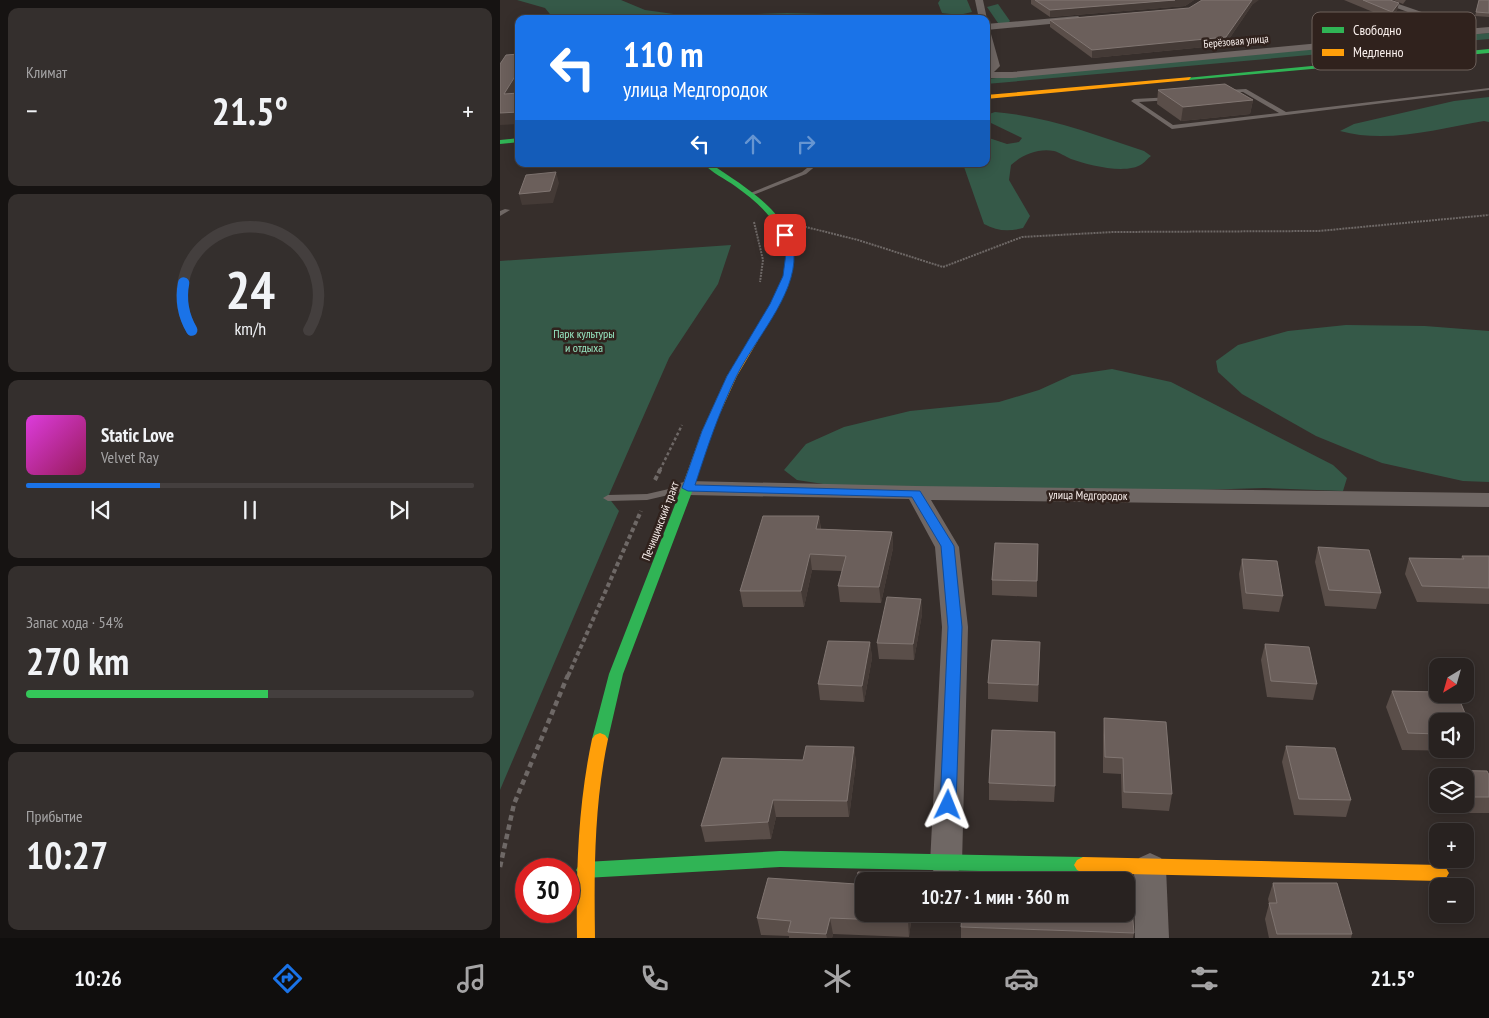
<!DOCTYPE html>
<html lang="ru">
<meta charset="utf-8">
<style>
:root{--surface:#282220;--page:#342f2d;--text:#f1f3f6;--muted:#a5a4a5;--line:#443f3e;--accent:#1a73e8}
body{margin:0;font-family:"PT Sans Narrow",sans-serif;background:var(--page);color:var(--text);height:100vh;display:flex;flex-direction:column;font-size:19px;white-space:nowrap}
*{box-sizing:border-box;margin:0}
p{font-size:16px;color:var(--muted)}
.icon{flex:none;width:28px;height:28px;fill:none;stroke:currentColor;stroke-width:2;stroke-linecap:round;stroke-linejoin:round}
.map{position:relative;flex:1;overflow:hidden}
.details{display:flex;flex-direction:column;gap:8px;padding:8px;background:#161312;width:500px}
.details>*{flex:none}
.hud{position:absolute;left:15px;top:15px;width:475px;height:152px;border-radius:10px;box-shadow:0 2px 12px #0003,0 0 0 1px var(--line);background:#1a73e8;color:#fff;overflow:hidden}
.needle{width:32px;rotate:217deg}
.fabs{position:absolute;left:929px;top:658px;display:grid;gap:10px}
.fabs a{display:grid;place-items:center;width:45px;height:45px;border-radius:10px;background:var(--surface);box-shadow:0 2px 12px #0003,0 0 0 1px var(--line);font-size:25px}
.speed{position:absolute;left:15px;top:858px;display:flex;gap:10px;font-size:25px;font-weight:700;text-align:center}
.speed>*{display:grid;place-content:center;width:65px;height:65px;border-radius:50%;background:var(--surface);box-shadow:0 2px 12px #0003,0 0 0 1px var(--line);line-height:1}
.speed .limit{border:8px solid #d22;background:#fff;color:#111}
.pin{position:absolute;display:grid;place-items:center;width:42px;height:42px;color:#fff;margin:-21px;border-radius:10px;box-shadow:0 2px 8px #0006}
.me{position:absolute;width:55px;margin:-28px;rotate:2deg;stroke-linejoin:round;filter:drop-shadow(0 0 4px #0008)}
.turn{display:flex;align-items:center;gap:18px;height:105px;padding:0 25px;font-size:22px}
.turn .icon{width:65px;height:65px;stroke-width:2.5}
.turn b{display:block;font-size:35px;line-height:42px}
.lanes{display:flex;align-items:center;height:48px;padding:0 25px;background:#0003;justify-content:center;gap:25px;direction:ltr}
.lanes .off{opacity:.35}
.big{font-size:38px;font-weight:600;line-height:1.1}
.details .card{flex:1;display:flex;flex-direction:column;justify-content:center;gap:8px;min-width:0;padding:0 18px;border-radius:10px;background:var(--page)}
.details .dial{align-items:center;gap:0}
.dial svg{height:130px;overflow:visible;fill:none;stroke:var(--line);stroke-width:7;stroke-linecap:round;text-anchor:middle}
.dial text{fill:var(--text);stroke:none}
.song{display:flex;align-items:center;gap:15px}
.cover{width:60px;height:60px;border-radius:8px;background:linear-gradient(135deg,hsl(300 70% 55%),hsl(330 70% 35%))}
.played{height:5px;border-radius:2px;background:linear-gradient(90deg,var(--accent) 30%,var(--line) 30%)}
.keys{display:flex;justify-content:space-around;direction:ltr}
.heat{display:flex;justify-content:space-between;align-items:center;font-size:28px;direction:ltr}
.charge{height:8px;border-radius:4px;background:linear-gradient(90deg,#34c759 54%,var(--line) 0)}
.trip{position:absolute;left:355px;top:872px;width:280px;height:50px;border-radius:10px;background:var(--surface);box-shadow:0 2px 12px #0003,0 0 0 1px var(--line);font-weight:600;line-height:50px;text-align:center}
.tab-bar{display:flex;height:80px;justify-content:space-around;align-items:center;background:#100e0d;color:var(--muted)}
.tab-bar .icon{width:35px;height:35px}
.tab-bar .on{color:var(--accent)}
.tab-bar b{font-size:22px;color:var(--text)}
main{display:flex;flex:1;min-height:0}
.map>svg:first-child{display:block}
.green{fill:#355948}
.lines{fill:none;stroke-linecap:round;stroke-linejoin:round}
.path-far3{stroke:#6e6866;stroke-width:2;stroke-dasharray:2 1;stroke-linecap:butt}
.path-far2{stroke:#6e6866;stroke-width:2.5;stroke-dasharray:3 2.5;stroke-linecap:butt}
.path-far1{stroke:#6e6866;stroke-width:4;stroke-dasharray:4.5 3;stroke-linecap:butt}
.path{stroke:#6e6866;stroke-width:4.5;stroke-dasharray:5.5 4;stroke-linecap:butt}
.lane{fill:#6f6764;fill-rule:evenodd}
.street{fill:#6f6764;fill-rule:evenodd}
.fast{fill:#30b455;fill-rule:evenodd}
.slow{fill:#ff9f0a;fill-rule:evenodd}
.wall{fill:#5a4e49;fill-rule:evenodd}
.shaded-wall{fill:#443a36}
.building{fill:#6b5f5b;stroke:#817672}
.route{fill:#1a73e8;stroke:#114b97}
.labels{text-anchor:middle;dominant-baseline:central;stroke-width:5;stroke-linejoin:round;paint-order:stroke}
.far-street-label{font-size:11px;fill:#f9efec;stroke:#30221d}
.park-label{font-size:12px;fill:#97e7c2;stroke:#30221d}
.street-label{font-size:12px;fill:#f9efec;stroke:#30221d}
.key{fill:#30221d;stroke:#6c605b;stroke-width:1}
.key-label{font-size:14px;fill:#f9efec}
</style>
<main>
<section class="details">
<div class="card"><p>Климат</p>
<div class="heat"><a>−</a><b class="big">21.5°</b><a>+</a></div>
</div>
<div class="card dial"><svg viewBox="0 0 100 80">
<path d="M14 69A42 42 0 1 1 86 69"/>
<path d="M14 69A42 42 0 0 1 9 40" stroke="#1a73e8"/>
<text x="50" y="56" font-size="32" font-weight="700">24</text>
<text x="50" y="72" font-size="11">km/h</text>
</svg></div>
<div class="card">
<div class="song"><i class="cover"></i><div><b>Static Love</b><p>Velvet Ray</p></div></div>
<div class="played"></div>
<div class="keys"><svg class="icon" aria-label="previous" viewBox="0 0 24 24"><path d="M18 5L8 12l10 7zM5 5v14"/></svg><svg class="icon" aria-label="pause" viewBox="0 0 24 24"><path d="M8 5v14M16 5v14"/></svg><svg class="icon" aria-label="next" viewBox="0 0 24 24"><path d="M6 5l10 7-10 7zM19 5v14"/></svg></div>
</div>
<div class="card"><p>Запас хода · 54%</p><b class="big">270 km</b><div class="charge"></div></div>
<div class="card"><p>Прибытие</p><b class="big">10:27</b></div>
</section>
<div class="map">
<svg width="989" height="938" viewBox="0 0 989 938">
<rect width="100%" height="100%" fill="#362e2b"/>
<g class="green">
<path d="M17 0H121L145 10 188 16 287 13 326 14 341 17 339 19H54L45 8Z"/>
<path d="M440 0H467L472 12 459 15 442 13 438 3Z"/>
<path d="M498 4 510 21 508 23H498L487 7Z"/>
<path d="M989 33V39L486 84V79Z"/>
<path d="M989 97V122L984 121C937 129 887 144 840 131L854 124 954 101Z"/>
<path d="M495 112C546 116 596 135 644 151L651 156C648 158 645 162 642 164 626 175 588 165 571 159 566 157 559 152 554 151 538 148 522 155 511 165L509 180 530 216 523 228C508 232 497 231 484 224L463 164H486V137L507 144 519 142 522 138 491 123 486 115Z"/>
<path d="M231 245 218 284 169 358 108 497 119 511 0 790V261Z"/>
<path d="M846 325 925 326 989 331V482L963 481 882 463 816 436 742 394 718 372 716 361 738 345 788 331Z"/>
<path d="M612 369 671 382 833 465 847 478 843 491 764 488 596 493 343 487 297 480 284 470 306 444 344 427 410 411 499 402 539 390 572 375Z"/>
</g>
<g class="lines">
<g class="path-far3">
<path d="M254 222 263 260 260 282"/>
<path d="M302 226 358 240 443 267 522 237 613 232 819 231 989 215"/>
</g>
<path class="path-far2" d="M160 470 182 425"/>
<g class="path-far1">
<path d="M155 480 161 468"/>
<path d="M68 676 141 511"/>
</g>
<path class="path" d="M0 867 14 804 68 675"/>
<g class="lane">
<path d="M989 88V90L672 129 631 101 634 99 673 97 671 100 639 102 673 125 779 113 743 92 723 93 725 90 746 89 786 112Z"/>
<path d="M312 164H318L306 174 253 195 248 194 302 172Z"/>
<path d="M5 209 10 210 0 216V211Z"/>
<path d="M186 485 191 488 190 490 147 500 108 501 103 498 108 495 147 494Z"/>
</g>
<g class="street">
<path d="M475 0H483L487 19 486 21V19H479Z"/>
<path d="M875 0H887L965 27 966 29 989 27V33L512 78H486V68L490 65 486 52V31L491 34 500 66 494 72H512L957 30Z"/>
<path d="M578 16 582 19 581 21 486 30V24Z"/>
<path d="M188 481 416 486 989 493V507L431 500 459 547 468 627 462 864 457 874 446 878 435 874 430 864 442 627 435 547 409 499 188 495 180 493 177 488 180 483Z"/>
<path d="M650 853 661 858 666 868 669 938H635L634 868 639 858Z"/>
</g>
<g class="fast">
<path d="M989 49V53L689 80 686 78Z"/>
<path d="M19 138V142L0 144V140Z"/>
<path d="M204 164H211C267 201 321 234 278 307L275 308 271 305C275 296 281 287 284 277 295 236 266 208 235 186 225 179 211 172 204 164Z"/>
<path d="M189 481 195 484 123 674 108 739 105 743 100 745 95 743 92 739 109 674 183 484Z"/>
<path d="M280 851 583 857 589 860 592 865 589 870 583 873 280 867 85 878 79 875 76 870 79 865 85 862Z"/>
</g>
<g class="slow">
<path d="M691 77 689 80 486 99V95Z"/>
<path d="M275 302 279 305 237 376 212 431 195 484 189 487 185 486 183 484 202 431 227 376 271 305Z"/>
<path d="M100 733 105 735 108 739C94 805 94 871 95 938H77C76 871 78 805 92 739L95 735Z"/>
<path d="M583 857 940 865 946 868 949 873 946 878 940 881 583 873 577 870 574 865 577 860Z"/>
</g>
</g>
<g class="wall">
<path d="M531 0H694L685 6 550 17 531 4Z"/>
<path d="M844 0H890L899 3 897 10 890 19Z"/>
<path d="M893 0H906L903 4Z"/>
<path d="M979 0H989V17L975 16Z"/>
<path d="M752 5 725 45 592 58 550 27V20L689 8Z"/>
<path d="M658 90 753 100 750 114 681 121 657 104Z"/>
<path d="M319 516 321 529 392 532 393 548 381 603 340 602 338 586 342 571 312 570 304 607H243L240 591Z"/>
<path d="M818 547 881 593 876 609 825 606 815 562Z"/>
<path d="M962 556H989V604L917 602 905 574 909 558 961 559Z"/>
<path d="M742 559 783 596 779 612 743 609 739 574Z"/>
<path d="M492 580 537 581V597L492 595Z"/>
<path d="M421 599 422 614 414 660 379 659 377 643Z"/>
<path d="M370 642 372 658 364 702 320 700 318 684Z"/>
<path d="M540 642 538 702 488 699V683Z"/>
<path d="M765 644 817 684 813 700 767 697 761 660Z"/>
<path d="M892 691 938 692V694H957L974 735 968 751 902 750 886 707ZM938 721H965V749H938Z"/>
<path d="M604 718 672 794 669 811 622 808 621 774 603 773V735Z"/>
<path d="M786 746 851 800 846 817 794 815 782 762Z"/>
<path d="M354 747 356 763 349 817H276L271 839 205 842 201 826 303 760Z"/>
<path d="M936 770 989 775V813H940L929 787ZM938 776H965V804H938Z"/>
<path d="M489 783 555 786 554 802 489 800Z"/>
<path d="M773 883 852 934 851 938H769L765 919 769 904 768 899Z"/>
<path d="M364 914H412L409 937 333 934 332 938H289V936L261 935 257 918Z"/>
<path d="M461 927 634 933 633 938H461Z"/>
</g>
<g class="shaded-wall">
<path d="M675 0H694L685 6 550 17V10Z"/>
<path d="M752 0H759L752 5 725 45 592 58V50Z"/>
<path d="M899 3 897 10 890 19 892 12Z"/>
<path d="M19 70V86L7 106 4 94Z"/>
<path d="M753 100 750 114 681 121 683 107Z"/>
<path d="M19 112V124L0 125V113Z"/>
<path d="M56 172 59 183 53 203 22 205 19 194Z"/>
<path d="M319 516 321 532 316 529Z"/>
<path d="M392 532 393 548 381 603 379 587Z"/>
<path d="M310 554 312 570 304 607 301 591Z"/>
<path d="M421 599 422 614 414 660 413 644Z"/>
<path d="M370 642 372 658 364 702 362 686Z"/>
<path d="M354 747 356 763 349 817 347 801Z"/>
<path d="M273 800 276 817 271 839 268 822Z"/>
<path d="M409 914H412L409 937 408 921Z"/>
<path d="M330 918 333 934 332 938H327L326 934Z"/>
</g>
<g class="building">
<path d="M535 0H675L550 10Z"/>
<path d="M702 0H752L726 37 592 50 550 20 689 8Z"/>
<path d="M863 0H890L899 3 892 12Z"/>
<path d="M979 0H989V13L976 12Z"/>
<path d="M19 54V70L4 94 19 93V112L0 113V64L6 55Z"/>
<path d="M725 84 753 100 683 107 658 90Z"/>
<path d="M56 172 50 191 19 194 26 175Z"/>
<path d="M263 516H319L316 529 392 532 379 587 338 586 346 556 310 554 301 591H240Z"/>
<path d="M495 543 538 544 537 581 492 580Z"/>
<path d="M818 547 869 550 881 593 829 590Z"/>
<path d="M962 556H989V588L922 586 909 558 964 559Z"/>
<path d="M742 559 777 561 783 596 746 593Z"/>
<path d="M387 597 421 599 413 644 377 643Z"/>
<path d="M492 640 540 642 538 685 488 683Z"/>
<path d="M328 641 370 642 362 686 318 684Z"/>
<path d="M765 644 809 647 817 684 771 681Z"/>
<path d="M892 691 938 692V694H957L974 735 965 734V721H938V734L908 733Z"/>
<path d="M604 718 666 722 672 794 624 792 623 758 605 757Z"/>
<path d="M492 730 555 732V786L489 783Z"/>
<path d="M306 746 354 747 347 801 273 800 268 822 201 826 222 758 303 760Z"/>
<path d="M786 746 835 748 851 800 799 799Z"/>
<path d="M936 770 987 771 989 775V797H965V776H938Z"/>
<path d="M358 872 414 875 413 881H364V914H409L408 921 330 918 326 934 288 932 291 921 257 918 268 878 356 884Z"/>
<path d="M464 877 583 881H464Z"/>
<path d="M626 883H630L634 933 461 927 462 914H626Z"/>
<path d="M773 883H837L852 934H777L769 903H777Z"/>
</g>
<path class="route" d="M283 233 289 235C291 241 294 248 294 254 296 296 254 340 236 377 219 412 207 448 195 485L420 491 454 546 462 627 456 805 454 810 448 812 442 810 440 805 448 627 441 546 412 497 188 491 182 488 202 431 227 376 270 304 283 276 286 253Z"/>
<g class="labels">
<g class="far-street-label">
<text transform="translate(736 41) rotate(-5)">Берёзовая улица</text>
</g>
<g class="park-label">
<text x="84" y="333">Парк культуры<tspan x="84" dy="14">и отдыха</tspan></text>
</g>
<g class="street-label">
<text transform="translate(588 495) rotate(1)">улица Медгородок</text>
<text transform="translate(160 521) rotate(-69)">Печищинский тракт</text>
</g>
</g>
<rect x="812" y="12" width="164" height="58" rx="8" class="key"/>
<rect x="822" y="27" width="22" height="6" fill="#30b455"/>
<rect x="822" y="49" width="22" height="7" fill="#ff9f0a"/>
<g class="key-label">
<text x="853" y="35">Свободно</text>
<text x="853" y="57">Медленно</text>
</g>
</svg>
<div class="fabs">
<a><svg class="needle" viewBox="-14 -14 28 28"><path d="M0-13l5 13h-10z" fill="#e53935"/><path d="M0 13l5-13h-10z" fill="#a5a4a5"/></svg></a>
<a><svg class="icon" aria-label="sound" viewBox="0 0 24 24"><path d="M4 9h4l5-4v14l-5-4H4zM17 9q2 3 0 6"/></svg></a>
<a><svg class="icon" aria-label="layers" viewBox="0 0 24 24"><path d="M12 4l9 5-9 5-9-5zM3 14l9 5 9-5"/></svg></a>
<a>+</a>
<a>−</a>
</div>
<div class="speed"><div class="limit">30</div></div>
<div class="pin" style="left:285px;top:235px;background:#d93025"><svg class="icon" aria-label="arrive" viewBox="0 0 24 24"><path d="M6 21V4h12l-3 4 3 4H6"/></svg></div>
<svg class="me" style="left:448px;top:805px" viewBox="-20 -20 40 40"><path d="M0-17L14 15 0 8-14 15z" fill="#1a73e8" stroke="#fff" stroke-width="4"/></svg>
<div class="trip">10:27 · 1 мин · 360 m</div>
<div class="hud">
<div class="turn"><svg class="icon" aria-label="left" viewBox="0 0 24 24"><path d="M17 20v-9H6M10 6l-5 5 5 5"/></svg><div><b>110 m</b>улица Медгородок</div></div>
<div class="lanes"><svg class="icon" aria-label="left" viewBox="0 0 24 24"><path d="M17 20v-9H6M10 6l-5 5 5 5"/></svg><svg class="icon off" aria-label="ahead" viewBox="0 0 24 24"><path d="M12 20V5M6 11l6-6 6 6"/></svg><svg class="icon off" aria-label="right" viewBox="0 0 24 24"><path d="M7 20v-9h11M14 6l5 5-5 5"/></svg></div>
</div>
</div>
</main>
<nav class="tab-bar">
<b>10:26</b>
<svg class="icon on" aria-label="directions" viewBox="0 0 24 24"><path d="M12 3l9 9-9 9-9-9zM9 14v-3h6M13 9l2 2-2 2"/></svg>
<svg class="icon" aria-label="music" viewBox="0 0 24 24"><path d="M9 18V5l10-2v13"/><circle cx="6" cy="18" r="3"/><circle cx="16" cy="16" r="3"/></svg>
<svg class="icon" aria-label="phone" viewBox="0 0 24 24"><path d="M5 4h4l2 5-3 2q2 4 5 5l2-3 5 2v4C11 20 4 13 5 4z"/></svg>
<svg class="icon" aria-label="climate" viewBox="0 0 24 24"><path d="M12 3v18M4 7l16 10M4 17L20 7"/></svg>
<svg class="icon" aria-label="car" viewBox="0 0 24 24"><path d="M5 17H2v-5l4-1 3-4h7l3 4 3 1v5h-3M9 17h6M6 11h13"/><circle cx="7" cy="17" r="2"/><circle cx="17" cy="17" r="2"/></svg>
<svg class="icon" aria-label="filters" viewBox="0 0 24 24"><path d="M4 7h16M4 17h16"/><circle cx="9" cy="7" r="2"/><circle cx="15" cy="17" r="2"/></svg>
<b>21.5°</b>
</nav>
